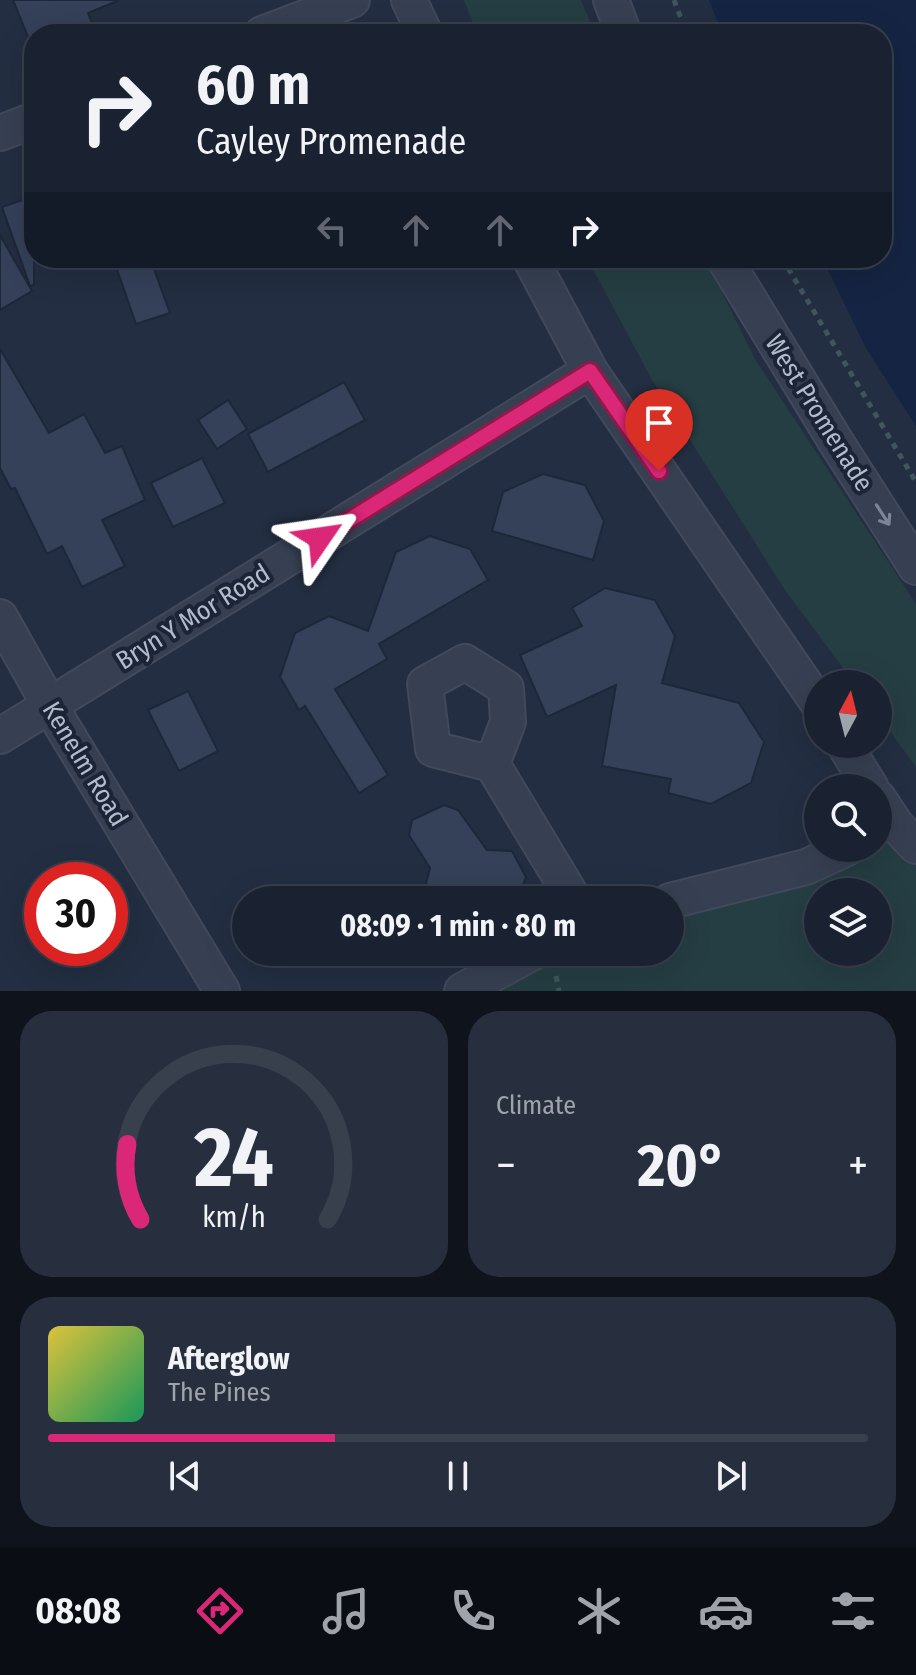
<!DOCTYPE html>
<meta charset="utf-8">
<style>
:root{--surface:#1a2232;--page:#272f3e;--text:#f1f3f6;--muted:#9fa4ac;--line:#383f4d;--accent:#db2777}
body{margin:0;font-family:"Fira Sans Condensed",sans-serif;background:var(--page);color:var(--text);height:100vh;display:flex;flex-direction:column;font-size:30px;white-space:nowrap}
*{box-sizing:border-box;margin:0}
p{font-size:26px;color:var(--muted)}
.icon{flex:none;width:44px;height:44px;fill:none;stroke:currentColor;stroke-width:2;stroke-linecap:round;stroke-linejoin:round}
.map{position:relative;height:991px;overflow:hidden}
.details{display:flex;flex-direction:column;gap:20px;padding:20px;background:#0e131c;flex:1}
.details>*{flex:none}
.banner{position:absolute;left:24px;top:24px;width:868px;height:244px;border-radius:32px;box-shadow:0 8px 32px #0002,0 0 0 2px var(--line);background:#1a2232;color:var(--text);overflow:hidden}
.needle{width:52px;rotate:7deg}
.tools{position:absolute;left:804px;top:670px;display:grid;gap:16px}
.tools a{display:grid;place-items:center;width:88px;height:88px;border-radius:50%;background:var(--surface);box-shadow:0 8px 32px #0002,0 0 0 2px var(--line);font-size:40px}
.speed{position:absolute;left:24px;top:862px;display:flex;gap:16px;font-size:40px;font-weight:700;text-align:center}
.speed>*{display:grid;place-content:center;width:104px;height:104px;border-radius:50%;background:var(--surface);box-shadow:0 8px 32px #0002,0 0 0 2px var(--line);line-height:1}
.speed .limit{border:12px solid #d22;background:#fff;color:#111}
.pin{position:absolute;display:grid;place-items:center;width:68px;height:68px;color:#fff;margin:-82px -34px;border-radius:50% 50% 50% 0;rotate:-45deg;box-shadow:0 0 8px #0007}
.pin .icon{rotate:45deg}
.me{position:absolute;width:88px;margin:-44px;rotate:58deg;stroke-linejoin:round;filter:drop-shadow(0 0 6px #0008)}
.turn{display:flex;align-items:center;gap:28px;height:168px;padding:0 40px;font-size:36px}
.turn .icon{width:104px;height:104px;stroke-width:2.5}
.turn b{display:block;font-size:56px;line-height:68px}
.lanes{display:flex;align-items:center;height:76px;padding:0 40px;background:#0003;justify-content:center;gap:40px;direction:ltr}
.lanes .off{opacity:.35}
.big{font-size:60px;font-weight:700;line-height:1.1}
.details .widget{flex:1;display:flex;flex-direction:column;justify-content:center;gap:12px;min-width:0;padding:0 28px;border-radius:32px;background:var(--page)}
.details .dial{align-items:center;gap:0}
.dial svg{height:208px;overflow:visible;fill:none;stroke:var(--line);stroke-width:7;stroke-linecap:round;text-anchor:middle}
.dial text{fill:var(--text);stroke:none}
.song{display:flex;align-items:center;gap:24px}
.cover{width:96px;height:96px;border-radius:12px;background:linear-gradient(135deg,hsl(50 70% 55%),hsl(150 70% 35%))}
.played{height:8px;border-radius:4px;background:linear-gradient(90deg,var(--accent) 35%,var(--line) 35%)}
.keys{display:flex;justify-content:space-around;direction:ltr}
.heat{display:flex;justify-content:space-between;align-items:center;font-size:44px;direction:ltr}
.details .tiles{flex:1;display:grid;gap:20px;grid-template-columns:1fr 1fr}
.widget:last-child{grid-column:span 2}
.trip{position:absolute;left:232px;top:886px;width:452px;height:80px;border-radius:40px;background:var(--surface);box-shadow:0 8px 32px #0002,0 0 0 2px var(--line);font-weight:700;line-height:80px;text-align:center}
.menu{display:flex;height:128px;justify-content:space-around;align-items:center;background:#0a0e14;color:var(--muted)}
.menu .icon{width:56px;height:56px}
.menu .current{color:var(--accent)}
.menu b{font-size:36px;color:var(--text)}
.map>svg:first-child{display:block}
.green{fill:#253e43;fill-rule:evenodd}
.water{fill:#152442}
.building{fill:#344159;stroke:#1e2739;stroke-width:2}
.lines{fill:none;stroke-linecap:round;stroke-linejoin:round}
.minor-casing{stroke:#41495b;stroke-width:38}
.path{stroke:#3e575b;stroke-width:5;stroke-dasharray:6 6;stroke-linecap:butt}
.minor{stroke:#374052;stroke-width:34}
.oneway{stroke:#7c8495}
.route-casing{stroke:#8e194d;stroke-width:20}
.route{stroke:#db2777;stroke-width:14}
.labels{text-anchor:middle;dominant-baseline:central;stroke-width:8;stroke-linejoin:round;paint-order:stroke}
.street-label{font-size:26px;fill:#b4bccc;stroke:#1c2537}
</style>
<div class="map">
<svg width="916" height="991" viewBox="0 0 916 991">
<rect width="100%" height="100%" fill="#232e42"/>
<g class="green">
<path d="M464 0H581L595 34H477Z"/>
<path d="M587 258H705L755 359 916 604V767L878 715V684H855L785 590 652 380Z"/>
<path d="M896 825 916 846V991H461L532 952H670V901L847 848H878V834ZM818 892H878V952H818Z"/>
</g>
<path class="water" d="M709 0H916V426L866 348 822 258H882V34H722Z"/>
<g class="building">
<path d="M13 0H117V1L88 13 92 23 65 33 61 24 28 37Z"/>
<path d="M34 196V285L30 286 2 207Z"/>
<path d="M0 235 32 291 0 310Z"/>
<path d="M113 258H150L170 313 136 324Z"/>
<path d="M0 349 49 433 84 414 105 453 122 446 145 500 102 520 125 566 82 587 62 546 47 554 15 488 11 489 0 468Z"/>
<path d="M344 382 365 420 268 472 248 434Z"/>
<path d="M228 400 247 429 217 449 198 420Z"/>
<path d="M202 458 225 503 173 527 151 483Z"/>
<path d="M543 474 585 485 604 521 593 560 492 531 503 492Z"/>
<path d="M430 536 470 549 488 580 379 644 387 659 335 689 388 775 359 793 305 706 299 710 280 677 295 633 329 616 368 631 396 552Z"/>
<path d="M605 588 655 600 675 636 662 683 739 703 764 742 751 783 711 804 668 793 671 779 602 766 616 685 547 717 520 655 582 626 572 608Z"/>
<path d="M188 691 218 751 179 771 148 710Z"/>
<path d="M444 805 458 810 487 850 512 851 526 877 520 893 506 900H422L430 868 409 835 412 820Z"/>
</g>
<g class="lines">
<g class="minor-casing">
<g id="minor">
<path d="M409 0 425 34"/>
<path d="M611 0 624 34"/>
<path d="M262 34 352 0"/>
<path d="M0 133 34 120"/>
<path d="M530 258 590 371 818 703"/>
<path d="M724 258 836 442 916 567"/>
<path d="M0 617 50 706 222 991"/>
<path d="M0 736 590 371"/>
<path d="M844 744 871 788"/>
<path d="M492 764 508 722 506 688 465 662 425 684 433 749 492 764 574 900"/>
<path d="M878 798 896 825 916 846"/>
<path d="M670 901 806 867 847 848"/>
<path d="M462 991 533 952"/>
</g>
</g>
<g class="path">
<path d="M674 0 687 34"/>
<path d="M782 258 916 482"/>
<path d="M556 976 559 991"/>
</g>
<use href="#minor" class="minor"/>
</g>
<defs><path id="oneway-shaft" d="M-6 0H5M1.5-3L5.5 0L1.5 3" fill="none" stroke-width="1.6" stroke-linecap="round" stroke-linejoin="round" transform="scale(2)"/></defs>
<use class="oneway" href="#oneway-shaft" transform="translate(883 515) rotate(57)"/>
<g class="lines">
<g class="route-casing">
<path id="route" d="M320 538 590 371 659 471"/>
</g>
<use href="#route" class="route"/>
</g>
<g class="labels">
<g class="street-label">
<text transform="translate(819 413) rotate(58)">West Promenade</text>
<text transform="translate(193 617) rotate(-32)">Bryn Y Mor Road</text>
<text transform="translate(85 764) rotate(59)">Kenelm Road</text>
</g>
</g>
</svg>
<div class="tools">
<a><svg class="needle" viewBox="-14 -14 28 28"><path d="M0-13l5 13h-10z" fill="#e53935"/><path d="M0 13l5-13h-10z" fill="#9fa4ac"/></svg></a>
<a><svg class="icon" aria-label="search" viewBox="0 0 24 24"><circle cx="10" cy="10" r="6"/><path d="M15 15l6 6"/></svg></a>
<a><svg class="icon" aria-label="layers" viewBox="0 0 24 24"><path d="M12 4l9 5-9 5-9-5zM3 14l9 5 9-5"/></svg></a>
</div>
<div class="speed"><div class="limit">30</div></div>
<div class="pin" style="left:659px;top:471px;background:#d93025"><svg class="icon" aria-label="arrive" viewBox="0 0 24 24"><path d="M6 21V4h12l-3 4 3 4H6"/></svg></div>
<svg class="me" style="left:320px;top:538px" viewBox="-20 -20 40 40"><path d="M0-17L14 15 0 8-14 15z" fill="#db2777" stroke="#fff" stroke-width="4"/></svg>
<div class="trip">08:09 · 1 min · 80 m</div>
<div class="banner">
<div class="turn"><svg class="icon" aria-label="right" viewBox="0 0 24 24"><path d="M7 20v-9h11M14 6l5 5-5 5"/></svg><div><b>60 m</b>Cayley Promenade</div></div>
<div class="lanes"><svg class="icon off" aria-label="left" viewBox="0 0 24 24"><path d="M17 20v-9H6M10 6l-5 5 5 5"/></svg><svg class="icon off" aria-label="ahead" viewBox="0 0 24 24"><path d="M12 20V5M6 11l6-6 6 6"/></svg><svg class="icon off" aria-label="ahead" viewBox="0 0 24 24"><path d="M12 20V5M6 11l6-6 6 6"/></svg><svg class="icon" aria-label="right" viewBox="0 0 24 24"><path d="M7 20v-9h11M14 6l5 5-5 5"/></svg></div>
</div>
</div>
<section class="details">
<div class="tiles">
<div class="widget dial"><svg viewBox="0 0 100 80">
<path d="M14 69A42 42 0 1 1 86 69"/>
<path d="M14 69A42 42 0 0 1 9 40" stroke="#db2777"/>
<text x="50" y="56" font-size="32" font-weight="700">24</text>
<text x="50" y="72" font-size="11">km/h</text>
</svg></div>
<div class="widget"><p>Climate</p>
<div class="heat"><a>−</a><b class="big">20°</b><a>+</a></div>
</div>
<div class="widget">
<div class="song"><i class="cover"></i><div><b>Afterglow</b><p>The Pines</p></div></div>
<div class="played"></div>
<div class="keys"><svg class="icon" aria-label="previous" viewBox="0 0 24 24"><path d="M18 5L8 12l10 7zM5 5v14"/></svg><svg class="icon" aria-label="pause" viewBox="0 0 24 24"><path d="M8 5v14M16 5v14"/></svg><svg class="icon" aria-label="next" viewBox="0 0 24 24"><path d="M6 5l10 7-10 7zM19 5v14"/></svg></div>
</div>
</div>
</section>
<nav class="menu">
<b>08:08</b>
<svg class="icon current" aria-label="directions" viewBox="0 0 24 24"><path d="M12 3l9 9-9 9-9-9zM9 14v-3h6M13 9l2 2-2 2"/></svg>
<svg class="icon" aria-label="music" viewBox="0 0 24 24"><path d="M9 18V5l10-2v13"/><circle cx="6" cy="18" r="3"/><circle cx="16" cy="16" r="3"/></svg>
<svg class="icon" aria-label="phone" viewBox="0 0 24 24"><path d="M5 4h4l2 5-3 2q2 4 5 5l2-3 5 2v4C11 20 4 13 5 4z"/></svg>
<svg class="icon" aria-label="climate" viewBox="0 0 24 24"><path d="M12 3v18M4 7l16 10M4 17L20 7"/></svg>
<svg class="icon" aria-label="car" viewBox="0 0 24 24"><path d="M5 17H2v-5l4-1 3-4h7l3 4 3 1v5h-3M9 17h6M6 11h13"/><circle cx="7" cy="17" r="2"/><circle cx="17" cy="17" r="2"/></svg>
<svg class="icon" aria-label="filters" viewBox="0 0 24 24"><path d="M4 7h16M4 17h16"/><circle cx="9" cy="7" r="2"/><circle cx="15" cy="17" r="2"/></svg>
</nav>
